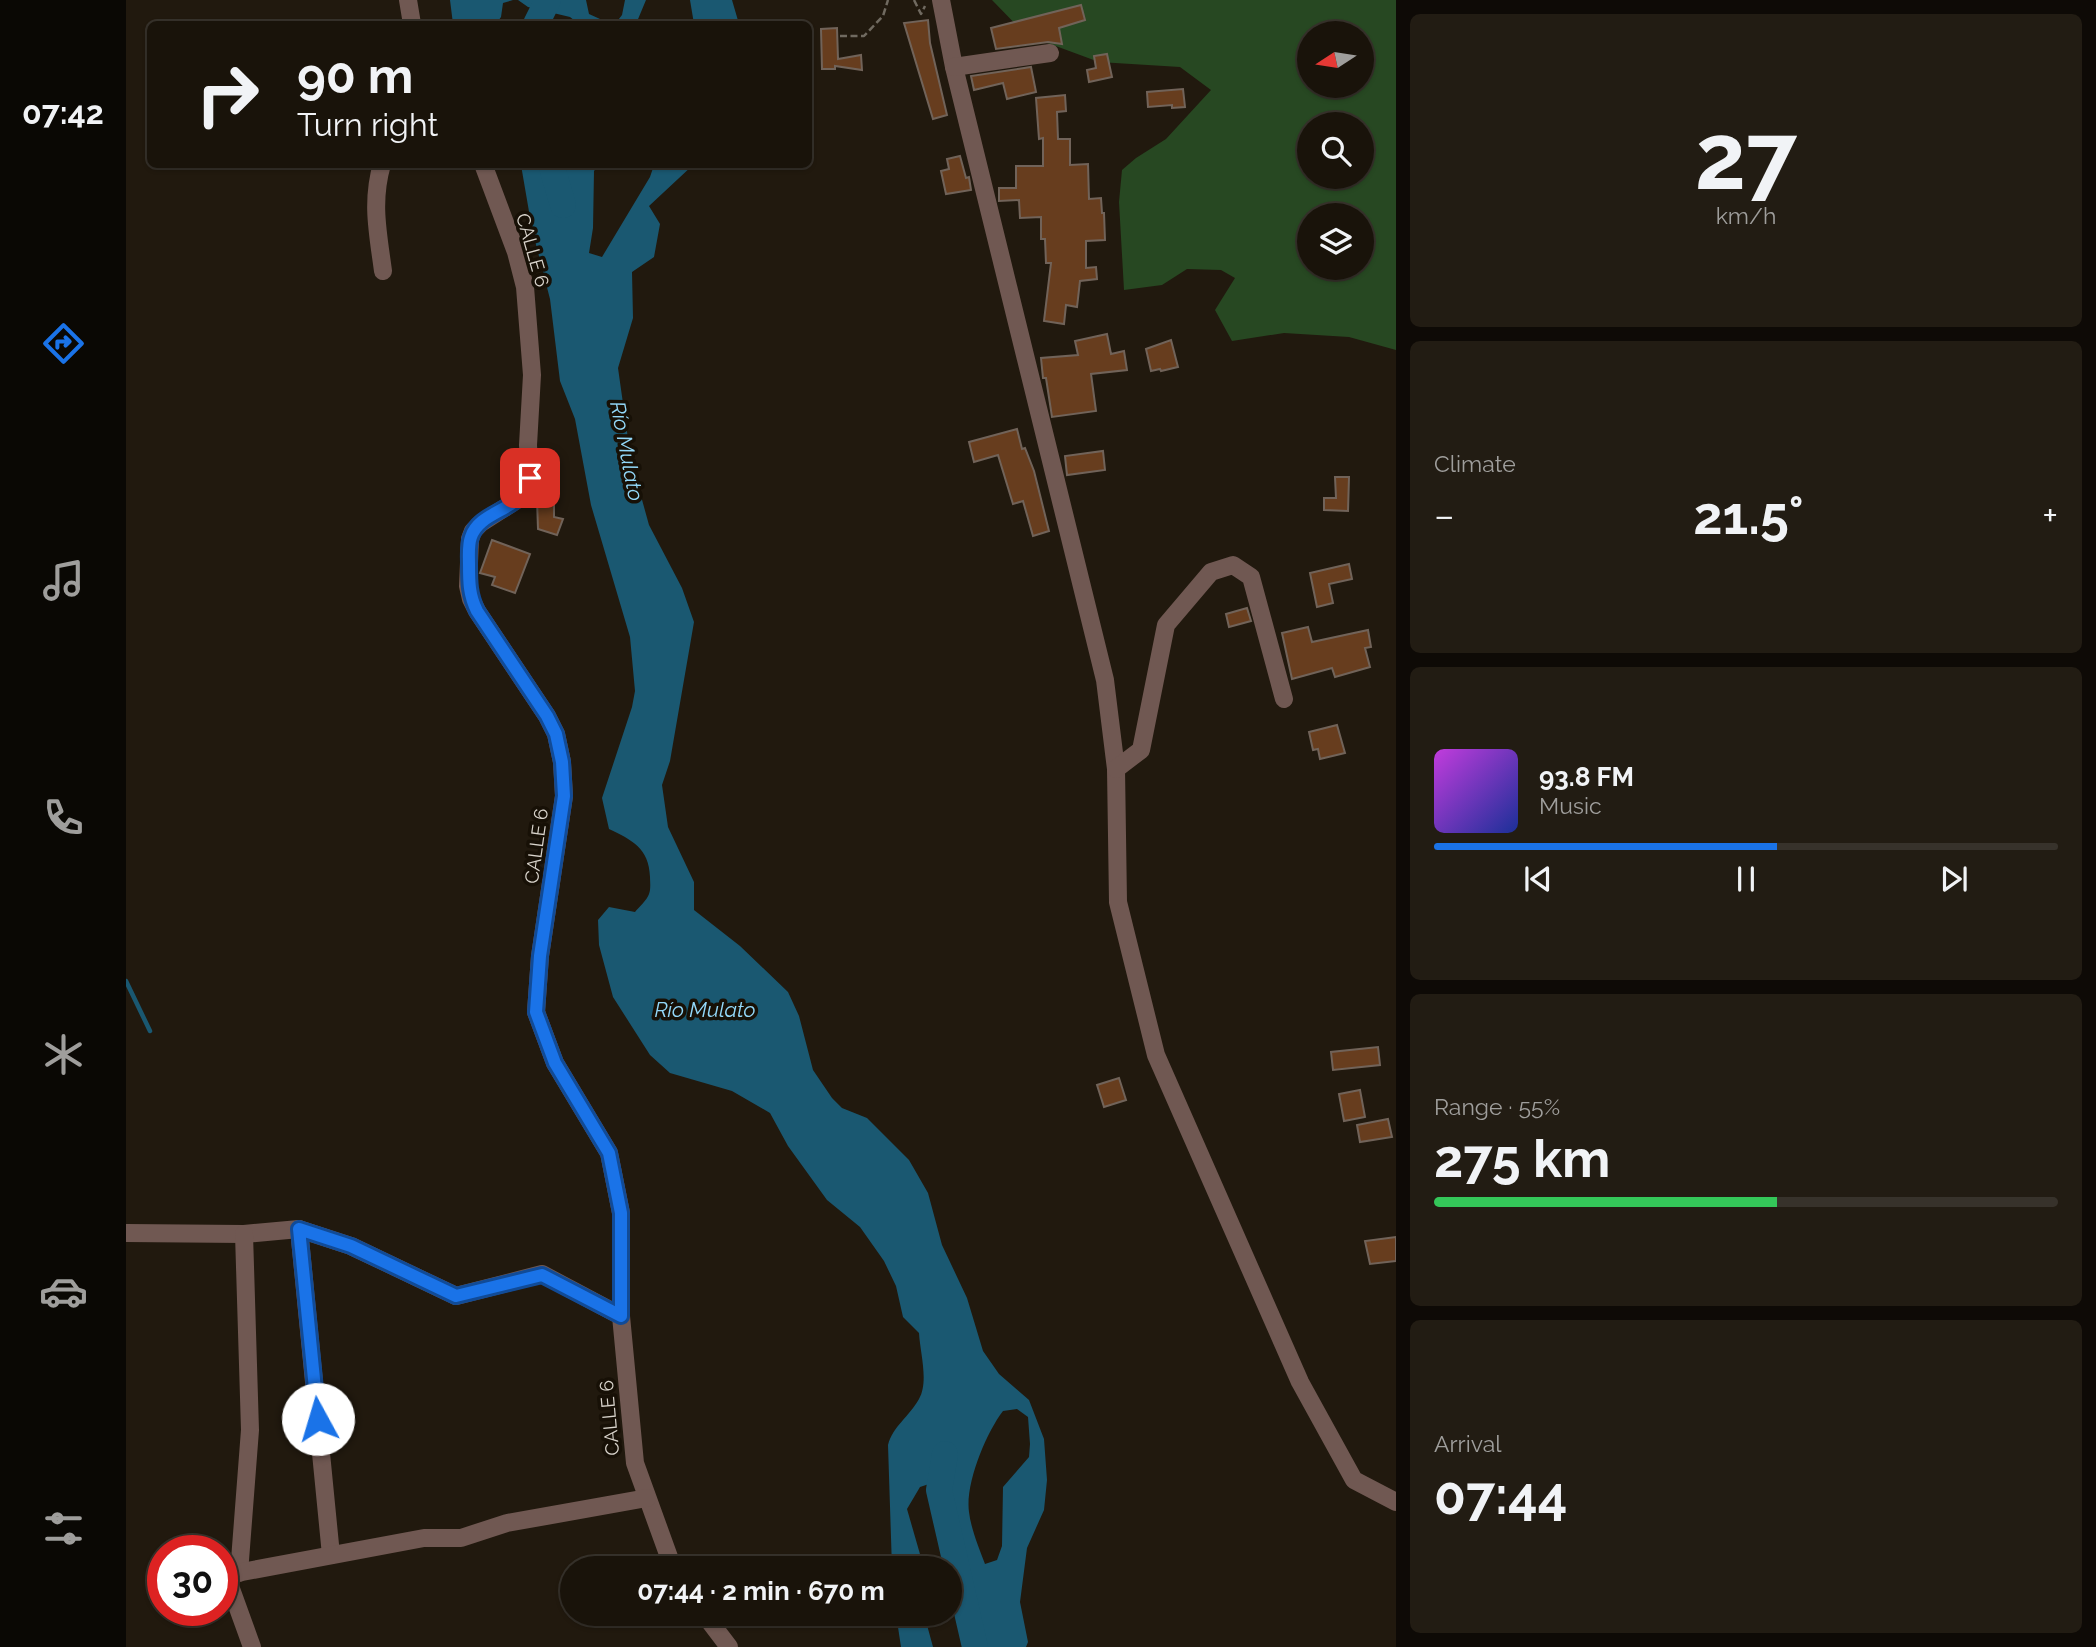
<!DOCTYPE html>
<meta charset="utf-8">
<style>
:root{--surface:#19130a;--page:#221c13;--text:#f1f3f6;--muted:#9f9e9c;--line:#37322b;--accent:#1a73e8}
body{margin:0;font-family:Raleway,sans-serif;background:var(--page);color:var(--text);height:100vh;display:flex;flex-direction:column;font-size:26px;white-space:nowrap}
*{box-sizing:border-box;margin:0}
p{font-size:23px;color:var(--muted)}
.icon{flex:none;width:38px;height:38px;fill:none;stroke:currentColor;stroke-width:2;stroke-linecap:round;stroke-linejoin:round}
.map{position:relative;flex:1;overflow:hidden}
.sheet{display:flex;flex-direction:column;gap:14px;padding:14px;background:#0e0a06;width:700px}
.sheet>*{flex:none}
.hud{position:absolute;left:21px;top:21px;width:665px;height:147px;border-radius:10px;box-shadow:0 2px 5px #0004,0 0 0 2px var(--line);background:#19130a;color:var(--text);overflow:hidden}
.needle{width:46px;rotate:258deg}
.buttons{position:absolute;left:1171px;top:21px;display:grid;gap:14px}
.buttons a{display:grid;place-items:center;width:77px;height:77px;border-radius:50%;background:var(--surface);box-shadow:0 2px 5px #0004,0 0 0 2px var(--line);font-size:35px}
.speed{position:absolute;left:21px;top:1535px;display:flex;gap:14px;font-size:35px;font-weight:700;text-align:center}
.speed>*{display:grid;place-content:center;width:91px;height:91px;border-radius:50%;background:var(--surface);box-shadow:0 2px 5px #0004,0 0 0 2px var(--line);line-height:1}
.speed .limit{border:10px solid #d22;background:#fff;color:#111}
.pin{position:absolute;display:grid;place-items:center;width:60px;height:60px;color:#fff;margin:-30px;border-radius:14px;box-shadow:0 4px 10px #0006}
.me{position:absolute;width:77px;margin:-38px;rotate:354deg;stroke-linejoin:round;filter:drop-shadow(0 0 5px #0008)}
.turn{display:flex;align-items:center;gap:24px;height:147px;padding:0 35px;font-size:32px}
.turn .icon{width:91px;height:91px;stroke-width:2.5}
.turn b{display:block;font-size:49px;line-height:60px}
.big{font-size:52px;font-weight:700;line-height:1.1}
.sheet .widget{flex:1;display:flex;flex-direction:column;justify-content:center;gap:10px;min-width:0;padding:0 24px;border-radius:10px;background:var(--page)}
.sheet .dial{align-items:center;gap:0}
.dial b{font-size:91px;line-height:1}
.song{display:flex;align-items:center;gap:21px}
.cover{width:84px;height:84px;border-radius:10px;background:linear-gradient(135deg,hsl(290 70% 55%),hsl(230 70% 35%))}
.played{height:7px;border-radius:4px;background:linear-gradient(90deg,var(--accent) 55%,var(--line) 55%)}
.keys{display:flex;justify-content:space-around;direction:ltr}
.heat{display:flex;justify-content:space-between;align-items:center;font-size:38px;direction:ltr}
.charge{height:10px;border-radius:5px;background:linear-gradient(90deg,#34c759 55%,var(--line) 0)}
.trip{position:absolute;left:434px;top:1556px;width:402px;height:70px;border-radius:35px;background:var(--surface);box-shadow:0 2px 5px #0004,0 0 0 2px var(--line);font-weight:700;line-height:70px;text-align:center}
main{display:flex;flex:1;min-height:0}
.dock{display:flex;flex-direction:column;width:126px;justify-content:space-around;align-items:center;background:#0a0804;color:var(--muted)}
.dock .icon{width:49px;height:49px}
.dock .current{color:var(--accent)}
.dock b{font-size:32px;color:var(--text)}
.map>svg:first-child{display:block}
.forest{fill:#274822;fill-rule:evenodd}
.water{fill:#1a5871;fill-rule:evenodd}
.lines{fill:none;stroke-linecap:round;stroke-linejoin:round}
.stream{stroke:#1a5871;stroke-width:4.5}
.river{stroke:#1a5871;stroke-width:26}
.building{fill:#673d1e;stroke:#716359;stroke-width:2}
.path{stroke:#706a60;stroke-width:2.5;stroke-dasharray:7 3.5;stroke-linecap:butt}
.street{stroke:#705852;stroke-width:18}
.route-casing{stroke:#114b97;stroke-width:18}
.route{stroke:#1a73e8;stroke-width:12}
.labels{text-anchor:middle;dominant-baseline:central;stroke-width:7;stroke-linejoin:round;paint-order:stroke}
.street-label{font-size:19px;fill:#d9d4cc;stroke:#171006}
.water-label{font-size:21px;font-style:italic;fill:#93d8f9;stroke:#171006}
</style>
<main>
<nav class="dock">
<b>07:42</b>
<svg class="icon current" aria-label="directions" viewBox="0 0 24 24"><path d="M12 3l9 9-9 9-9-9zM9 14v-3h6M13 9l2 2-2 2"/></svg>
<svg class="icon" aria-label="music" viewBox="0 0 24 24"><path d="M9 18V5l10-2v13"/><circle cx="6" cy="18" r="3"/><circle cx="16" cy="16" r="3"/></svg>
<svg class="icon" aria-label="phone" viewBox="0 0 24 24"><path d="M5 4h4l2 5-3 2q2 4 5 5l2-3 5 2v4C11 20 4 13 5 4z"/></svg>
<svg class="icon" aria-label="climate" viewBox="0 0 24 24"><path d="M12 3v18M4 7l16 10M4 17L20 7"/></svg>
<svg class="icon" aria-label="car" viewBox="0 0 24 24"><path d="M5 17H2v-5l4-1 3-4h7l3 4 3 1v5h-3M9 17h6M6 11h13"/><circle cx="7" cy="17" r="2"/><circle cx="17" cy="17" r="2"/></svg>
<svg class="icon" aria-label="filters" viewBox="0 0 24 24"><path d="M4 7h16M4 17h16"/><circle cx="9" cy="7" r="2"/><circle cx="15" cy="17" r="2"/></svg>
</nav>
<div class="map">
<svg width="1270" height="1647" viewBox="0 0 1270 1647">
<rect width="100%" height="100%" fill="#21190e"/>
<path class="forest" d="M866 0H1270V350L1223 337 1158 333 1106 341 1089 310 1109 278 1095 270 1061 269 1036 285 998 290 993 202 996 170 1010 158 1040 139 1085 90 1054 67 973 62 900 35ZM1183 33H1236V86H1183ZM1183 124H1236V177H1183ZM1183 215H1236V268H1183Z"/>
<g class="water">
<path d="M324 0H387L377 3 375 17 370 24H327Z"/>
<path d="M392 0H460L463 14 485 24H453L444 17 402 7Z"/>
<path d="M499 0H520L510 24H489L496 15Z"/>
<path d="M564 0H606L613 24H568Z"/>
<path d="M395 165H423L427 171 434 165H473L468 171 467 228 463 253 476 257 524 177 528 165H567L523 206 534 224 528 257 506 272 507 318 492 368 505 460 523 525 556 588 568 622 544 761 536 785 542 827 568 882V910L614 946 662 992 673 1016 687 1070 706 1098 716 1108 741 1118 783 1160 802 1193 816 1245 841 1298 857 1351 873 1374 903 1400 918 1439 921 1480 918 1510 901 1548 894 1602 902 1642 900 1647H860L851 1603 836 1565 818 1489 806 1483 794 1487 781 1509 798 1568H766L762 1445C767 1426 783 1417 793 1399 803 1382 794 1352 793 1333L777 1317 770 1286 758 1261 734 1227 701 1200 662 1146 644 1113 606 1091 544 1073 524 1055 487 997 473 945 472 920 483 907 509 912C513 907 521 900 523 894 525 889 524 881 524 877 523 848 506 840 483 829L476 798 506 707 509 691 504 637 465 505 449 419 434 381 424 299 406 229ZM891 1409 902 1417 904 1444 903 1457 877 1487 876 1546 871 1560 859 1564C853 1548 845 1529 843 1512 839 1484 860 1433 877 1411Z"/>
<path d="M770 1614H798L807 1647H775Z"/>
</g>
<g class="lines">
<path class="stream" d="M0 981 24 1031"/>
<g class="river">
<path d="M410 24 422 0"/>
<path d="M425 164 437 205"/>
<path d="M819 1454 813 1490 849 1647"/>
</g>
</g>
<g class="building">
<path d="M955 5 959 20 933 28 936 44 922 42 870 49 865 28Z"/>
<path d="M802 20 804 43 821 115 807 119 778 23Z"/>
<path d="M711 28 712 59 735 55 736 70 709 66V69H696L695 29Z"/>
<path d="M981 54 986 77 963 82 961 70 970 68 968 56Z"/>
<path d="M905 67 910 92 881 99 877 83 848 90 845 76Z"/>
<path d="M1057 89 1059 107 1046 108V105L1022 107 1021 92Z"/>
<path d="M939 95 940 111 931 112 932 139H944V165L962 164 963 199 975 198 976 213H978L979 240 960 241V268L970 267 971 279 954 281 951 307 940 305 938 324 918 321 925 263H920L919 239H915V217L894 218 893 200 873 201V188H890V166H917V138L913 139 910 98Z"/>
<path d="M834 156 840 178 843 177 845 190 820 194 815 171 823 169 821 159Z"/>
<path d="M981 334 985 354 998 351 1001 370 965 374 970 411 926 417 920 378H917L915 358 952 355 949 341Z"/>
<path d="M1045 340 1052 367 1035 371 1034 369 1025 371 1020 349Z"/>
<path d="M891 429 896 449 899 448 908 471 923 531 907 536 897 501 887 504 872 455 848 462 843 442Z"/>
<path d="M977 451 979 470 941 475 939 456Z"/>
<path d="M1209 477H1223L1222 511 1198 510V498H1210Z"/>
<path d="M411 500H428V517L437 519 431 535 412 529Z"/>
<path d="M366 540 404 554 389 593 366 585 369 577 354 573Z"/>
<path d="M1223 564 1226 579 1203 584 1207 603 1191 607 1184 573Z"/>
<path d="M1121 608 1125 621 1103 627 1100 614Z"/>
<path d="M1182 627 1186 642 1242 630 1245 647 1239 648 1244 667 1209 677 1206 668 1166 679 1156 633Z"/>
<path d="M1211 725 1219 753 1194 759 1192 749 1187 750 1183 732Z"/>
<path d="M1252 1047 1254 1065 1207 1070 1205 1052Z"/>
<path d="M993 1078 1000 1100 978 1107 971 1085Z"/>
<path d="M1234 1090 1239 1117 1218 1121 1213 1094Z"/>
<path d="M1262 1119 1266 1137 1234 1142 1231 1125Z"/>
<path d="M1270 1237V1261L1244 1264 1239 1241Z"/>
</g>
<g class="lines">
<g class="path">
<path d="M788 0 795 14 799 6"/>
<path d="M714 36H738L757 16 762 0"/>
</g>
<g class="street">
<path d="M282 0 286 24"/>
<path d="M815 0 828 67 979 680 990 769 992 902 1030 1055 1174 1382 1228 1480 1270 1502"/>
<path d="M828 67 924 53"/>
<path d="M256 164C245 202 252 233 257 271"/>
<path d="M357 164 390 252 399 287 406 375 402 445 404 478 403 488 394 498 355 523 347 531 344 539 342 586 345 599 351 611 421 716 430 734 436 762 438 796 414 956 410 1012 429 1063 483 1153 495 1213V1316L509 1463 547 1568"/>
<path d="M990 769 1015 750 1040 625 1085 572 1107 565 1125 577 1158 699"/>
<path d="M173 1229 205 1555"/>
<path d="M0 1233 118 1234 173 1229 225 1246 330 1296 416 1274 495 1316"/>
<path d="M113 1573 124 1430 118 1234"/>
<path d="M578 1614 603 1647"/>
<path d="M126 1647 100 1575 298 1538H335L381 1523 521 1498"/>
</g>
</g>
<g class="lines">
<g class="route-casing">
<path id="route" d="M192 1419 173 1229 225 1246 330 1296 416 1275 495 1316V1213L483 1153 429 1063 410 1012 414 956 438 796 436 762 430 734 421 716 351 611C343 595 343 582 343 564 343 555 342 545 345 537 354 509 399 511 404 478"/>
</g>
<use href="#route" class="route"/>
</g>
<g class="labels">
<g class="street-label">
<text transform="translate(407 250) rotate(74)">CALLE 6</text>
<text transform="translate(410 846) rotate(-82)">CALLE 6</text>
<text transform="translate(483 1418) rotate(-95)">CALLE 6</text>
</g>
<g class="water-label">
<text transform="translate(501 451) rotate(79)">Río Mulato</text>
<text x="579" y="1009">Río Mulato</text>
</g>
</g>
</svg>
<div class="buttons">
<a><svg class="needle" viewBox="-14 -14 28 28"><path d="M0-13l5 13h-10z" fill="#e53935"/><path d="M0 13l5-13h-10z" fill="#9f9e9c"/></svg></a>
<a><svg class="icon" aria-label="search" viewBox="0 0 24 24"><circle cx="10" cy="10" r="6"/><path d="M15 15l6 6"/></svg></a>
<a><svg class="icon" aria-label="layers" viewBox="0 0 24 24"><path d="M12 4l9 5-9 5-9-5zM3 14l9 5 9-5"/></svg></a>
</div>
<div class="speed"><div class="limit">30</div></div>
<div class="pin" style="left:404px;top:478px;background:#d93025"><svg class="icon" aria-label="arrive" viewBox="0 0 24 24"><path d="M6 21V4h12l-3 4 3 4H6"/></svg></div>
<svg class="me" style="left:192px;top:1419px" viewBox="-20 -20 40 40"><circle r="19" fill="#fff"/><path d="M0-13L10 11 0 6-10 11z" fill="#1a73e8"/></svg>
<div class="trip">07:44 · 2 min · 670 m</div>
<div class="hud">
<div class="turn"><svg class="icon" aria-label="right" viewBox="0 0 24 24"><path d="M7 20v-9h11M14 6l5 5-5 5"/></svg><div><b>90 m</b>Turn right</div></div>
</div>
</div>
<section class="sheet">
<div class="widget dial"><b>27</b><p>km/h</p></div>
<div class="widget"><p>Climate</p>
<div class="heat"><a>−</a><b class="big">21.5°</b><a>+</a></div>
</div>
<div class="widget">
<div class="song"><i class="cover"></i><div><b>93.8 FM</b><p>Music</p></div></div>
<div class="played"></div>
<div class="keys"><svg class="icon" aria-label="previous" viewBox="0 0 24 24"><path d="M18 5L8 12l10 7zM5 5v14"/></svg><svg class="icon" aria-label="pause" viewBox="0 0 24 24"><path d="M8 5v14M16 5v14"/></svg><svg class="icon" aria-label="next" viewBox="0 0 24 24"><path d="M6 5l10 7-10 7zM19 5v14"/></svg></div>
</div>
<div class="widget"><p>Range · 55%</p><b class="big">275 km</b><div class="charge"></div></div>
<div class="widget"><p>Arrival</p><b class="big">07:44</b></div>
</section>
</main>
